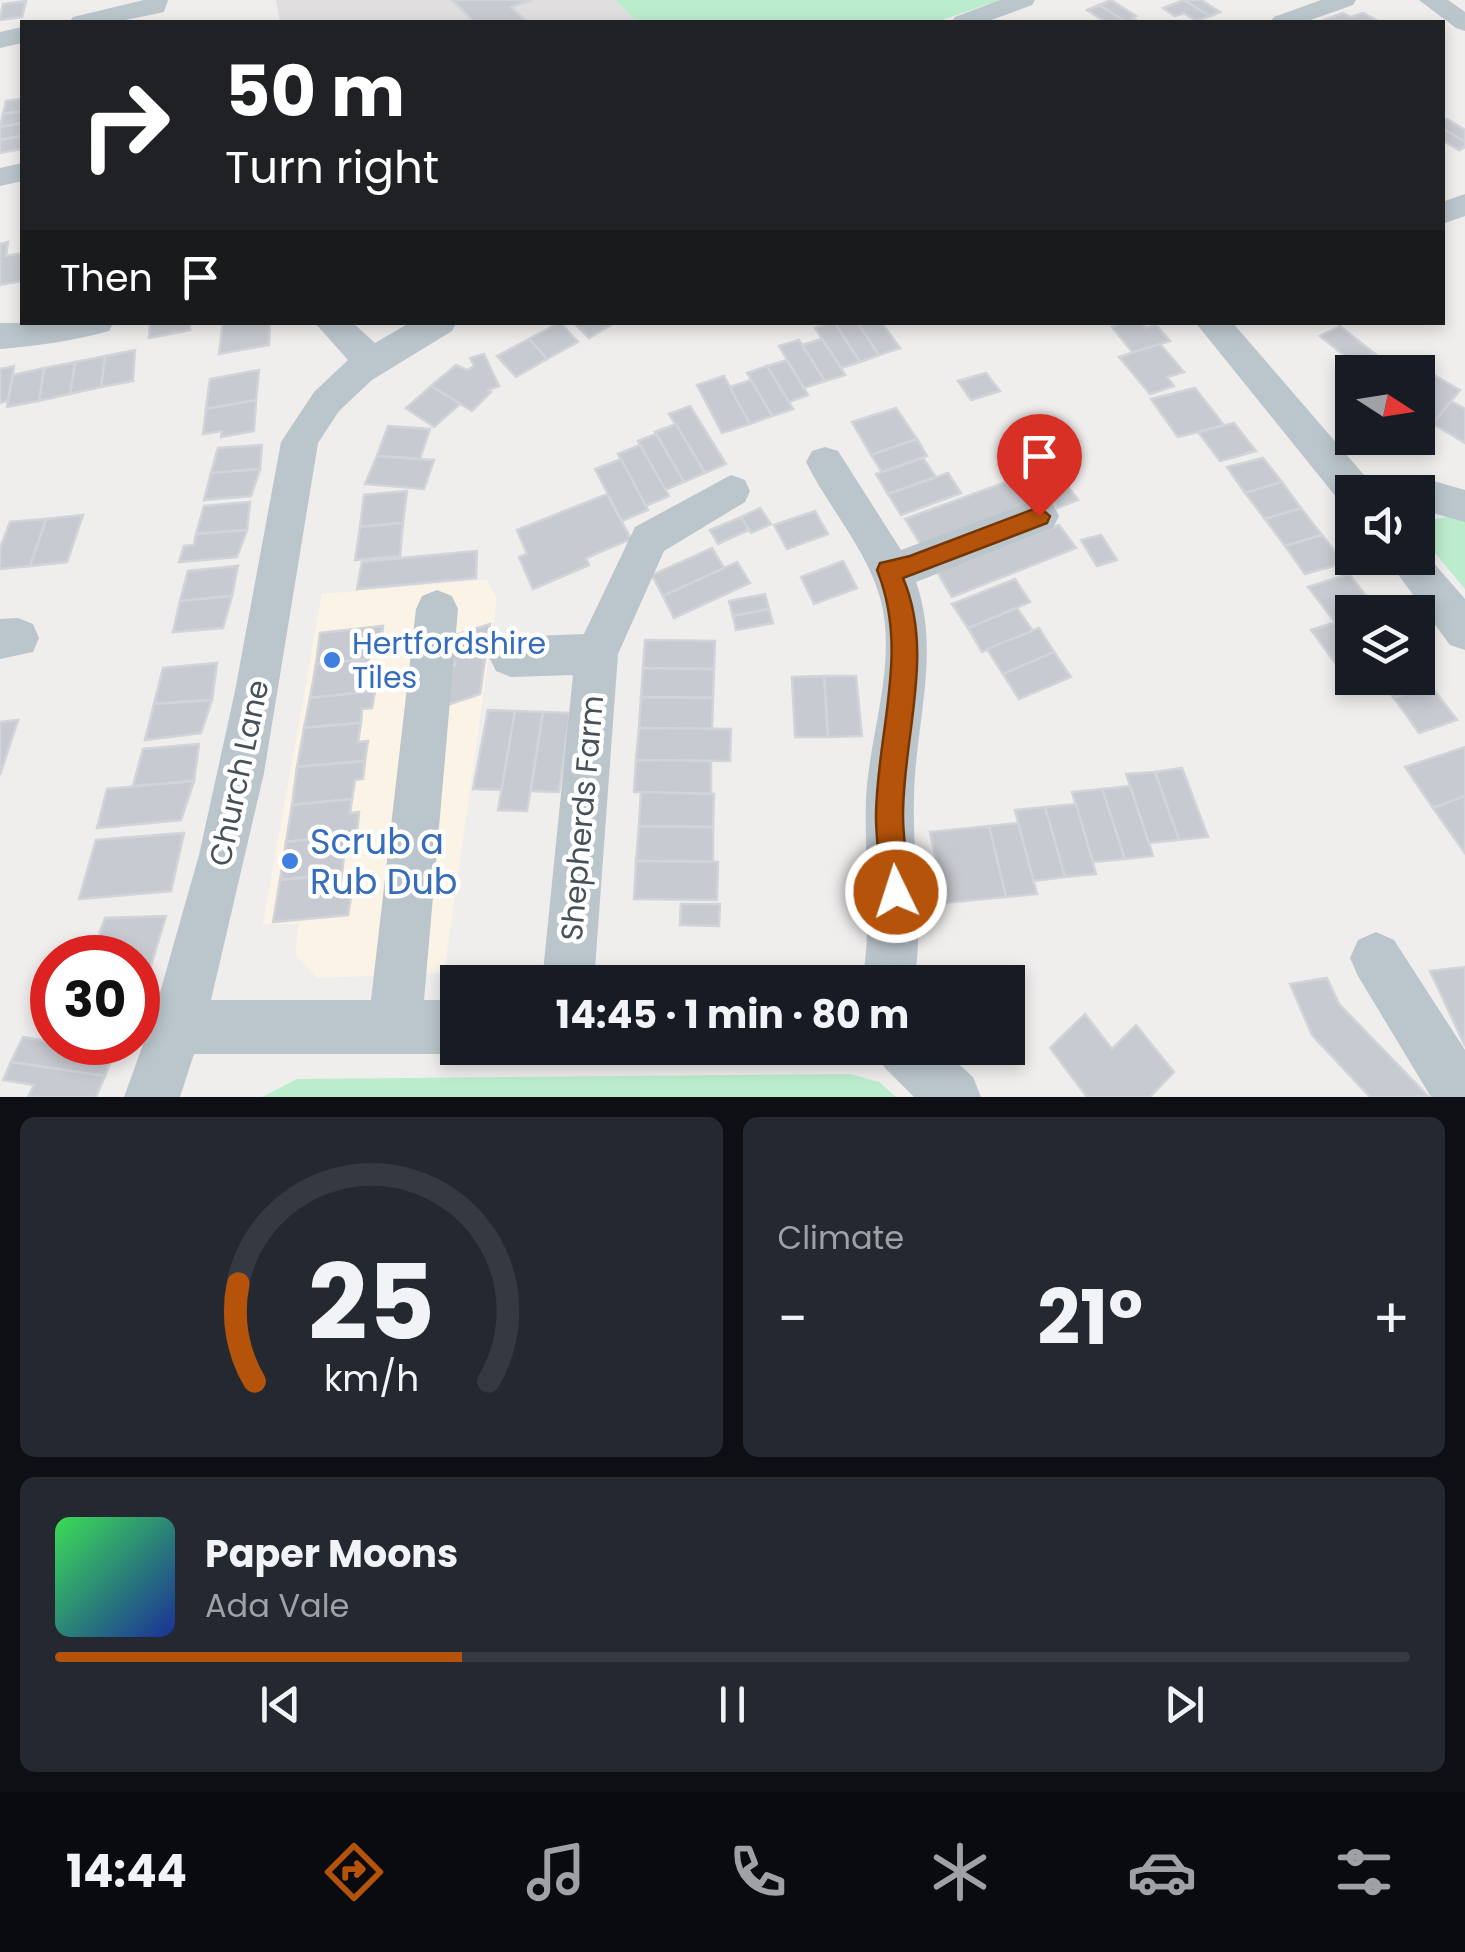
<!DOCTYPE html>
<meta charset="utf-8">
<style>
:root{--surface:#171b24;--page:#242831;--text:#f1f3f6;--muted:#9ea1a6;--line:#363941;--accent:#b45309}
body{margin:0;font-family:Poppins,sans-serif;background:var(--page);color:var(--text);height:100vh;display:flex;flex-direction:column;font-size:38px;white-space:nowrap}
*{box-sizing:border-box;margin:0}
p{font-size:32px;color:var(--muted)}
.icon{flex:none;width:55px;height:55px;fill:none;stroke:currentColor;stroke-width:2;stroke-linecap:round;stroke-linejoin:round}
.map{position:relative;height:1097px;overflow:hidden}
.side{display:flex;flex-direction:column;gap:20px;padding:20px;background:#0d0f14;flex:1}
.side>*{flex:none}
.banner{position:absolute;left:20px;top:20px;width:1425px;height:305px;border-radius:0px;box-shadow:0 5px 15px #0003;background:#202124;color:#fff;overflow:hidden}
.needle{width:65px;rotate:102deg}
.fabs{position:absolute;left:1335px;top:355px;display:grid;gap:20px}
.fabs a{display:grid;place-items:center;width:100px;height:100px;border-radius:0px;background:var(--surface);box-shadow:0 5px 15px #0003;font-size:50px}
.speed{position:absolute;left:30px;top:935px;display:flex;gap:20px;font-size:50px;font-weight:700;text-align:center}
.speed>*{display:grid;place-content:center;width:130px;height:130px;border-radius:50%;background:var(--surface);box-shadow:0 5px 15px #0003;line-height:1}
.speed .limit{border:15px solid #d22;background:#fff;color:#111}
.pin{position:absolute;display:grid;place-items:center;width:85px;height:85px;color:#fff;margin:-102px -42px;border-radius:50% 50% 50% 0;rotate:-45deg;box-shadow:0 0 10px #0007}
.pin .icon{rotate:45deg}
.me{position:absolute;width:110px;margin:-55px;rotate:356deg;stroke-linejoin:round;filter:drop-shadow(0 0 8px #0008)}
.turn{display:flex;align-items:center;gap:35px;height:210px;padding:0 40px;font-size:45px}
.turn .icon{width:130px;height:130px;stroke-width:2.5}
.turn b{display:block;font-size:70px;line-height:85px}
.then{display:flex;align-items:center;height:95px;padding:0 40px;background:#0003;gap:20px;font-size:38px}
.big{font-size:75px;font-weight:700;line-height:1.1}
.side .tile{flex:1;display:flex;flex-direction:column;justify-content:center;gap:15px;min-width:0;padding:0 35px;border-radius:15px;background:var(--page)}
.side .dial{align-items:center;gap:0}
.dial svg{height:260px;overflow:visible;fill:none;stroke:var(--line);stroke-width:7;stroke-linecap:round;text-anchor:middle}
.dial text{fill:var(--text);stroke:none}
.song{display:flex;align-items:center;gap:30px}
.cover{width:120px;height:120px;border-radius:15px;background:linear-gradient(135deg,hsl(130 70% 55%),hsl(230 70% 35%))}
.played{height:10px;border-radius:5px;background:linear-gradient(90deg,var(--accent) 30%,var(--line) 30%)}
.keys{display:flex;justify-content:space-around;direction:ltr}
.heat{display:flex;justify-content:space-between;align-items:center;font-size:55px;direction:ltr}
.side .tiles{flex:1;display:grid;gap:20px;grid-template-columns:1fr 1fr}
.tile:last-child{grid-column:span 2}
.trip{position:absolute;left:440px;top:965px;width:585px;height:100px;border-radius:0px;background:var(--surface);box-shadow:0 5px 15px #0003;font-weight:700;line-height:100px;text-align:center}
.menu{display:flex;height:160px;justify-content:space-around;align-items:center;background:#090b0e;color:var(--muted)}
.menu .icon{width:70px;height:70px}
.menu .current{color:var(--accent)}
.menu b{font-size:45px;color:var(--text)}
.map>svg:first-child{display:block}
.commercial{fill:#fbf4e6}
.education{fill:#e1dedf}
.green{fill:#bbedcd}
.building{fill:#c7cad0;stroke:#d1d4d9;stroke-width:2.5}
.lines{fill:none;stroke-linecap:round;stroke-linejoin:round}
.minor{fill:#bbc5cc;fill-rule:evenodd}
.route{fill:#b45309;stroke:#753606;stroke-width:2.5}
.shop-dot{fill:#3f7fe0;stroke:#fff;stroke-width:4}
.labels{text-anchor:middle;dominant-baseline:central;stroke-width:9;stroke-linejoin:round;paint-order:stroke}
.shop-label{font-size:30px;fill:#366cbe;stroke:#fff;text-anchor:start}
.street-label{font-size:30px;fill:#46515a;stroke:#fff}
.near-shop-label{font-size:35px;fill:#366cbe;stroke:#fff;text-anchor:start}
</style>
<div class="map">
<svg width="1465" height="1097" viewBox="0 0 1465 1097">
<rect width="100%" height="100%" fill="#f0eded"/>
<path class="commercial" d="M486 580 497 598 444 973 317 978 295 954 299 924H263L322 594Z"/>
<path class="education" d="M276 0H615L637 22H280Z"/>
<g class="green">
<path d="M615 0H1000L936 22H637Z"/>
<path d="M1452 516 1465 521V589L1429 546 1425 530 1435 519Z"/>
<path d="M850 1074 879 1082 896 1097H262L297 1079Z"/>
</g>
<g class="building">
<path d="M452 0H533L511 7 527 22H474Z"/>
<path d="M1111 0 1136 16 1132 18 1139 22H1126L1099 5Z"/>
<path d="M1184 0 1210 16 1196 21 1184 13 1175 16 1163 8Z"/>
<path d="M1184 0H1201L1220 12 1210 16Z"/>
<path d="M26 1 22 17 0 20 3 4Z"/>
<path d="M1099 5 1126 22H1106L1087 10Z"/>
<path d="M1343 13 1351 17 1363 13 1380 22 1321 21Z"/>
<path d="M22 99V111L3 114 6 101Z"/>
<path d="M22 111V123L0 127 3 114Z"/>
<path d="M1447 119 1465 130V142L1442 128V121Z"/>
<path d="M22 123V136L0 140V127Z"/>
<path d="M1442 128 1465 142V147L1459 150 1442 140Z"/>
<path d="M22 136V149L0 153V140Z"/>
<path d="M8 242 6 256 22 253V281L0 285V244Z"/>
<path d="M150 322H190V330L149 338Z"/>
<path d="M223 322H270L269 345 219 354Z"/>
<path d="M560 322 578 342 547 359 529 339Z"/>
<path d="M573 322H616L589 338Z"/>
<path d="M834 322H857L879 355 860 362Z"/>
<path d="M834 322 860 362 841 368 815 328Z"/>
<path d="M857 322H881L900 348 879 355Z"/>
<path d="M1125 322H1141L1146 328 1156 325 1170 341 1133 353 1112 327Z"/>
<path d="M1340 326 1375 354 1355 364 1320 336Z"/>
<path d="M529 339 547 359 516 377 497 356Z"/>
<path d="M822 339 841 368 845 375 825 381 802 345Z"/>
<path d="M799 340 802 345 825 381 804 388 779 346Z"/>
<path d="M1160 344 1184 372 1167 377 1174 386 1150 394 1119 357Z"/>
<path d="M135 350 133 381 101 387 105 356Z"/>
<path d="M484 354 499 386 488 390 491 392 472 411 431 386 456 365 467 370 474 366 470 358Z"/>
<path d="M1375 354 1397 372 1352 374 1346 369Z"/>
<path d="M105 356 101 387 70 394 75 362Z"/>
<path d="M787 360 808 395 789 402 767 366Z"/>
<path d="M75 362 70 394 39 401 44 368Z"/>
<path d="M14 366 8 401 0 403V369Z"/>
<path d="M767 366 793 409 772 416 747 373Z"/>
<path d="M44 368 39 401 7 407 13 375Z"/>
<path d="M259 370 256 400 206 409 210 379Z"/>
<path d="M986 373 1000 391 971 400 958 381Z"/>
<path d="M1432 374 1460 390 1433 424 1418 416V391Z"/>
<path d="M724 376 750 424 722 433 697 385Z"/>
<path d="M751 380 772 416 750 424 730 387Z"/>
<path d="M431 386 460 404 434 427 406 408Z"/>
<path d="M1195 388 1224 425 1178 437 1151 399Z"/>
<path d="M256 400 254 431 221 437 222 431 203 434 206 409Z"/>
<path d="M1451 401 1465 409V443L1433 424Z"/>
<path d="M690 406 726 464 705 473 669 414Z"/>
<path d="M896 408 917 439 871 455 852 422Z"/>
<path d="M1234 423 1256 451 1220 461 1198 432Z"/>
<path d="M676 424 705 473 684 482 655 432Z"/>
<path d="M388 426 430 429 420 459 377 456Z"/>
<path d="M656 434 684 482 665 490 638 441Z"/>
<path d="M1023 436 1042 462 1050 460 1057 470 1031 478 1006 441Z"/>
<path d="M917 439 927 456 882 472 871 455Z"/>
<path d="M262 445 260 469 211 473 218 448Z"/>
<path d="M640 445 669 496 646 506 618 454Z"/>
<path d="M377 456 434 460 424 489 365 484Z"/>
<path d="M923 458 936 477 888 494 876 474Z"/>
<path d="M1263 458 1282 482 1245 493 1227 467Z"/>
<path d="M621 459 648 510 622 521 595 469Z"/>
<path d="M260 469 251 496 204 500 211 473Z"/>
<path d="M1057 472 1078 500 1057 508 1037 480Z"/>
<path d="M948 473 961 493 901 515 888 494Z"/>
<path d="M1022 476 1040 500 921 545 905 519Z"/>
<path d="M1282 482 1301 508 1265 519 1245 493Z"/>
<path d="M407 491 403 523 360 527 364 495Z"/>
<path d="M607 494 631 539 586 558 589 565 533 589 519 557 527 554 517 530Z"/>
<path d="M250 502 247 530 196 534 204 506Z"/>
<path d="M760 508 771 524 751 533 741 517Z"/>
<path d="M1301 508 1322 535 1285 546 1265 519Z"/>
<path d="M815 511 828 534 787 549 774 525Z"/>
<path d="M83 515 67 562 30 566 46 519Z"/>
<path d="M741 517 749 530 718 544 710 530Z"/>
<path d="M46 519 30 566 0 569V548L10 522Z"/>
<path d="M403 523 400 556 355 560 360 527Z"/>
<path d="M1059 525 1076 548 952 597 937 572Z"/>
<path d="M247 530 237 557 179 562 184 546 194 545 196 534Z"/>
<path d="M1101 535 1117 560 1097 566 1081 540Z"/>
<path d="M1322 535 1344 563 1305 574 1285 546Z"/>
<path d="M712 548 724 568 663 596 652 575Z"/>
<path d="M477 551 476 578 357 589 362 562Z"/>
<path d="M843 561 857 588 814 604 801 577Z"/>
<path d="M737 562 750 583 674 618 663 596Z"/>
<path d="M238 566 232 596 180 601 188 571Z"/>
<path d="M1349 574 1376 609 1352 612V617L1335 622 1308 587Z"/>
<path d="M1015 579 1030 602 968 628 952 604Z"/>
<path d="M765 594 769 609 733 616 729 601Z"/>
<path d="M232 596 223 628 173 632 180 601Z"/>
<path d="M1017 608 1033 631 982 652 968 628Z"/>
<path d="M769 609 773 623 736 630 733 616Z"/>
<path d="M1352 617V663L1338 667 1311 630Z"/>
<path d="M490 624 480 694 447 705V669L455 666 451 649 457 647 455 635Z"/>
<path d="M383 626 381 645 370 646 369 659 316 664 320 633Z"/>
<path d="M1039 628 1054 652 1003 674 987 649Z"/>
<path d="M645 640 715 641 714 669 643 668Z"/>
<path d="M1054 652 1071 677 1019 699 1003 674Z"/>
<path d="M369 659 367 675 377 674 375 691 310 698 316 664Z"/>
<path d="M217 663 212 700 154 704 163 668Z"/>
<path d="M1418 667 1431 686 1394 698 1379 678H1418Z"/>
<path d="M643 668 714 669 713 698 641 697Z"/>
<path d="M824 676H856L862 736 828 737Z"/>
<path d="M824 676 828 737H795L792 677Z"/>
<path d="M1431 686 1457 720 1419 733 1394 698Z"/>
<path d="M375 691 372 708 362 709 361 723 304 728 310 698Z"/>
<path d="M641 697 713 698 712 729 639 728Z"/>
<path d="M212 700 201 733 145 740 154 704Z"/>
<path d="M488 710 515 711 502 790 473 789Z"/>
<path d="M515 711 543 712 527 811 498 810Z"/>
<path d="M543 712 570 713 559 792 531 791Z"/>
<path d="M18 720 0 775V722Z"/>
<path d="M361 723 358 742 368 741 365 761 297 767 304 728Z"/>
<path d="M639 728 731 729 730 761 636 760Z"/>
<path d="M199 744 194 781 133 786 143 749Z"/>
<path d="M1465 747V796L1433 808 1405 767Z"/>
<path d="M636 760 711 761V794L634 792Z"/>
<path d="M365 761 363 779 355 780 352 799 292 805 297 767Z"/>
<path d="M1182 768 1208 837 1179 840 1155 772Z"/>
<path d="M1155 772 1179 840 1149 843 1126 774Z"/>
<path d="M194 781 181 820 97 828 107 789Z"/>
<path d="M1130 786 1149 843 1153 856 1125 859 1102 789Z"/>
<path d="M1102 789 1125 859 1093 862 1072 792Z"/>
<path d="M641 792 714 794 713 827 639 826Z"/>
<path d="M1465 796V853L1433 808Z"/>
<path d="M352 799 350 813 359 812 357 834 286 842 292 805Z"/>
<path d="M1076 804 1096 874 1065 877 1045 807Z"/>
<path d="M1045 807 1065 877 1033 881 1015 810Z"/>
<path d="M1018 823 1037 894 1006 897 989 826Z"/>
<path d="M639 826 713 827V862L636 861Z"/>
<path d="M989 826 1006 897 945 903 930 832Z"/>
<path d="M184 833 171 891 79 899 96 840Z"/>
<path d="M357 834 354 854 344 855 342 874 280 880 286 842Z"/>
<path d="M636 861 718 862 717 900 634 899Z"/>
<path d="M342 874 339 892 352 891 348 915 273 922 280 880Z"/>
<path d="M681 904H720L719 926 680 925Z"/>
<path d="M166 916 149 972 138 973V958H91L105 918Z"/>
<path d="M1465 967V1046L1430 971Z"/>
<path d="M1327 978 1339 1004 1429 1097H1370L1312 1035 1290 984Z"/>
<path d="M52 995V1029L37 1026Z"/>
<path d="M1085 1014 1112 1049 1136 1025 1174 1072 1150 1097H1087L1050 1048Z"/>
<path d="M23 1037 52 1042H118L105 1076 11 1062Z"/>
<path d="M11 1062 105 1076 96 1097H28L34 1085 3 1080Z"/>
</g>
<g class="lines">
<g class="minor">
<path d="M144 0H168L164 12 116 22H69L73 17Z"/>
<path d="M1000 0H1035L1032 5 986 22H951L955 17Z"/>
<path d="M1321 0H1356L1353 5 1305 22H1270L1274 17Z"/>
<path d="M1419 0H1448L1465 12V31L1456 28Z"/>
<path d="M22 27V43L0 48V32Z"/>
<path d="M22 163V181L0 186V168Z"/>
<path d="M1465 194V216L1442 224V202Z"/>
<path d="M114 322 109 331C73 341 37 346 0 349V323Z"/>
<path d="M314 322H352L375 343 411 322H457L452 331 372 380 339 411 318 443 264 773 211 1000H371L416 609 422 596 437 590 452 596 458 609 424 1000H458V1048H473L458 1054H194L180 1097H124L153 1017 199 855 235 691 281 442 314 392 348 360Z"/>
<path d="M1195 322H1232L1364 475 1416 476 1465 490V522L1418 509V492H1352V507L1341 503Z"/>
<path d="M825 447 838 451 901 550 1039 499 1053 504 1059 516 1053 528 916 582C941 653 915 724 914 797 912 859 925 920 914 982H862C873 921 864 861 866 799 869 734 897 666 881 601 868 551 830 510 806 462L812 451Z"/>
<path d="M731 475 745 480 750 491 745 502 664 551 618 654 594 982H542L573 675 511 677 496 671 489 657 496 643 511 637 584 634 635 527Z"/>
<path d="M1418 545 1465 599V650L1450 645 1386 558H1418Z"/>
<path d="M18 618 33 624 39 638 33 652 0 659V619Z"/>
<path d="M1376 932 1394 940 1465 1050V1097H1431L1358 976 1350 958 1358 940Z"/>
<path d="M876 1048H941L973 1077 981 1097H914L884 1067Z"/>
</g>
</g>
<path class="route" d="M1039 507 1050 516 1047 523 903 578C935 653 903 736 903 815 903 841 908 867 910 892L906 902 896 906 886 902 882 892C880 867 876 840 876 815 877 731 910 651 877 570L880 563 910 556Z"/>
<g class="shop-dot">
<circle cx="332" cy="660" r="10"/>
<circle cx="290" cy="861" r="10"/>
</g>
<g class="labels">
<g class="shop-label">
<text x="352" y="643">Hertfordshire<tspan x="352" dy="34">Tiles</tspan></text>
</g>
<g class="street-label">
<text transform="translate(239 773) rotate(-78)">Church Lane</text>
<text transform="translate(582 818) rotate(-85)">Shepherds Farm</text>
</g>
<g class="near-shop-label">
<text x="310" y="841">Scrub a<tspan x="310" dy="40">Rub Dub</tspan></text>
</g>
</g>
</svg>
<div class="fabs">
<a><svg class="needle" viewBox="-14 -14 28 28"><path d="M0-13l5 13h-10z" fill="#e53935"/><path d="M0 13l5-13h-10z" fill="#9ea1a6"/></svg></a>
<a><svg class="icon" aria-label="sound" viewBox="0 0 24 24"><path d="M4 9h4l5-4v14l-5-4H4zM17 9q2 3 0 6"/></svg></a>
<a><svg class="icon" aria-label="layers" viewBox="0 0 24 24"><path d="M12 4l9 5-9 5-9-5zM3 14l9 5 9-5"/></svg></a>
</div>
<div class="speed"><div class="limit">30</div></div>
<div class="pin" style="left:1039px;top:516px;background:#d93025"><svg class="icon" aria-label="arrive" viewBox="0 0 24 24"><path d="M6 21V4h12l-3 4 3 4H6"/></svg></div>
<svg class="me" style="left:896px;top:892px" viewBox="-20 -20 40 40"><circle r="17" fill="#b45309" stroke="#fff" stroke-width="3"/><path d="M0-11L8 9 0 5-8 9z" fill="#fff"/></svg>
<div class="trip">14:45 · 1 min · 80 m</div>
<div class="banner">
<div class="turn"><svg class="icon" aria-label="right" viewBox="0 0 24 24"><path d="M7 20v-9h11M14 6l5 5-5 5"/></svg><div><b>50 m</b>Turn right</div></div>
<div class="then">Then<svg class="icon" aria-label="arrive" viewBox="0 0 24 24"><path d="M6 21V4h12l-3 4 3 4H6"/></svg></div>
</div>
</div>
<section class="side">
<div class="tiles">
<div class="tile dial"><svg viewBox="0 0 100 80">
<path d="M14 69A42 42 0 1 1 86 69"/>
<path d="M14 69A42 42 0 0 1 9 39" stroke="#b45309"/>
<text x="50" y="56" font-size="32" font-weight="700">25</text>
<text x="50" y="72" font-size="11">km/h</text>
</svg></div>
<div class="tile"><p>Climate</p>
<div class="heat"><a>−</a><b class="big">21°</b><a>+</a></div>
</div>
<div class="tile">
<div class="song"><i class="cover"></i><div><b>Paper Moons</b><p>Ada Vale</p></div></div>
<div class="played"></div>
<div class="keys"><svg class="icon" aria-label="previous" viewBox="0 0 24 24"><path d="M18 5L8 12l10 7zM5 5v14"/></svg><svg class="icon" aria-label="pause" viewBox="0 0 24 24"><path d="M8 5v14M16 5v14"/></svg><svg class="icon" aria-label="next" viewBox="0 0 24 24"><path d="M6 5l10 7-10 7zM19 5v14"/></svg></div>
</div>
</div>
</section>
<nav class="menu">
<b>14:44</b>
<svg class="icon current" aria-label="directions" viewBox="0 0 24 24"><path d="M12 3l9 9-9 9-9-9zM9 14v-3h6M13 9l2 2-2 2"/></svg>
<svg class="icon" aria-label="music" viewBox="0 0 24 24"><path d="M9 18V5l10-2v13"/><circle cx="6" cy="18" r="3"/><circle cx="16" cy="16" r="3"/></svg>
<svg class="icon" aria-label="phone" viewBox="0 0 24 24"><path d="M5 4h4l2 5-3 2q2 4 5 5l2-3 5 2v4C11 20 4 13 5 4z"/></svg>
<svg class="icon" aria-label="climate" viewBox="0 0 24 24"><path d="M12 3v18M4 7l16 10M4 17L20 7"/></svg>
<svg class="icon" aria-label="car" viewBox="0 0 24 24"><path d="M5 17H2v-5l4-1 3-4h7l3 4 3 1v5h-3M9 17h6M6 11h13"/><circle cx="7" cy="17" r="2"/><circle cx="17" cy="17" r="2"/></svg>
<svg class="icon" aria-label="filters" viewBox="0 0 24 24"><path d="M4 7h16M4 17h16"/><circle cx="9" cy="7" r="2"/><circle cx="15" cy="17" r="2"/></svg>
</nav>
